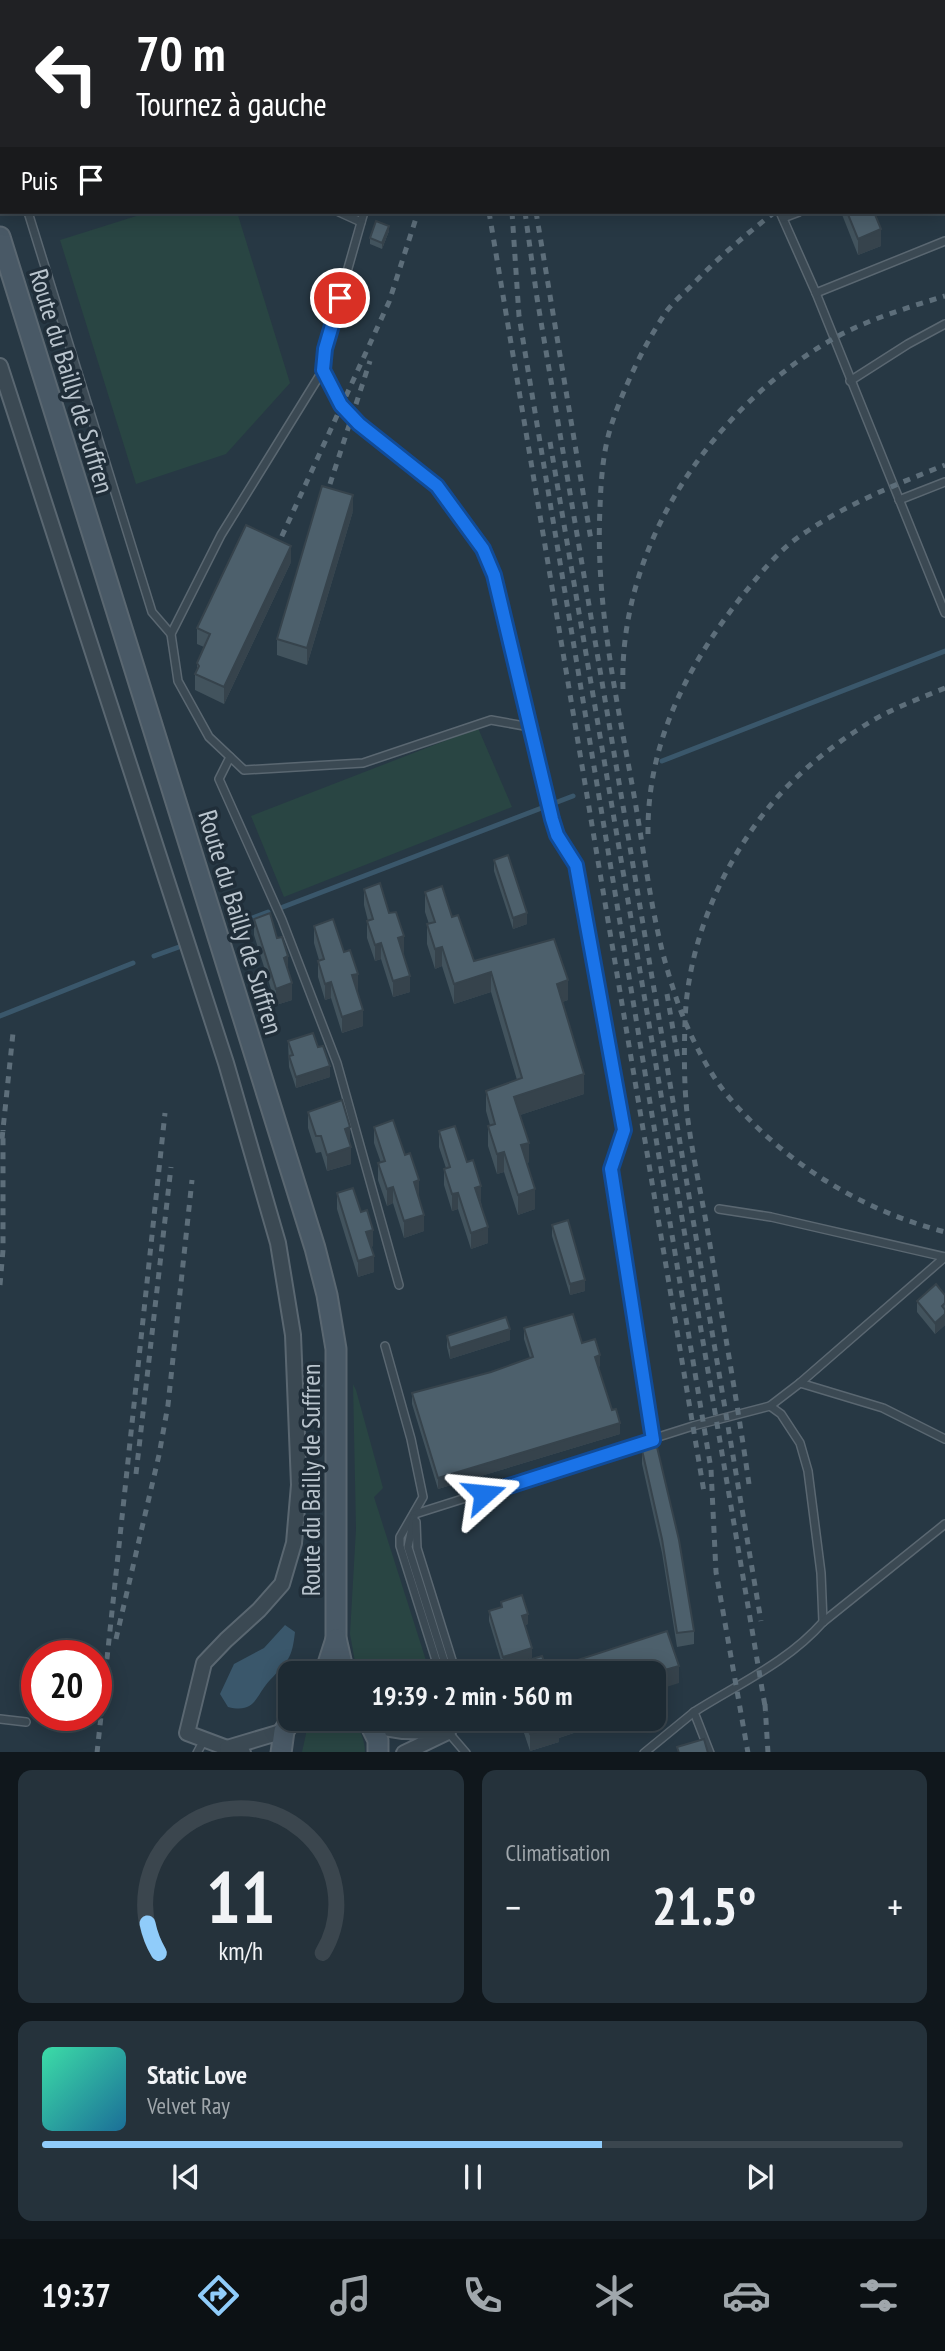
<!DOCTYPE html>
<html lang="fr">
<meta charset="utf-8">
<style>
:root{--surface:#1d2a33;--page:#25323b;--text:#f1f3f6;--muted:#a0a7ac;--line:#3b464e;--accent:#90ccfa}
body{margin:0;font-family:"PT Sans Narrow",sans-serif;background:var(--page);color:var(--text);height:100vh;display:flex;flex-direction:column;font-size:26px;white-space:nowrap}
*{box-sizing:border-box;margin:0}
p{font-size:23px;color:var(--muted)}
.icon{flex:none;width:38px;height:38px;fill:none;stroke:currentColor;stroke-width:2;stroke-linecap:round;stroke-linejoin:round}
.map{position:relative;height:1752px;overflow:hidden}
.details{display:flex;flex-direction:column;gap:18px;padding:18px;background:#10171c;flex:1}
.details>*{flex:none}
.banner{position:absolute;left:0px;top:0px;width:945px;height:214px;box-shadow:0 4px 18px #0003,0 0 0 2px var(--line);background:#202124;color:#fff;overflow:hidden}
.speed{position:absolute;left:21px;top:1640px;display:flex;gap:14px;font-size:35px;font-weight:700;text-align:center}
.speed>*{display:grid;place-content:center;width:91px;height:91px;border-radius:50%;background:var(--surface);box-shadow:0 4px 18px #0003,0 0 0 2px var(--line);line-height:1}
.speed .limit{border:10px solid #d22;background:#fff;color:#111}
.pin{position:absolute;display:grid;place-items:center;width:60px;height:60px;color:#fff;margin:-30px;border:4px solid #fff;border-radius:50%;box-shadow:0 2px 7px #0007}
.me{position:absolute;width:77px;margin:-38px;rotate:72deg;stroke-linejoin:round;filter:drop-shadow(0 0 5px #0008)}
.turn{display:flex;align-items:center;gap:24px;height:147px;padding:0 21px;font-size:32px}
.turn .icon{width:91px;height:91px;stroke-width:2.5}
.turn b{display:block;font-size:49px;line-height:60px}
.then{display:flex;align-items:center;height:66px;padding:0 21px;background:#0003;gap:14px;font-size:26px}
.big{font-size:52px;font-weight:600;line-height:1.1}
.details .widget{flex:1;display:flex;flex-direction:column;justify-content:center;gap:10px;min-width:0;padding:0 24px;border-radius:14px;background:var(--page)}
.details .dial{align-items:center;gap:0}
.dial svg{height:182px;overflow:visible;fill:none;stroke:var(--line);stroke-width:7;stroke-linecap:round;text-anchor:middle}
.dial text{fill:var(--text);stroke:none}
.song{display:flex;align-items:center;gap:21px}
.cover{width:84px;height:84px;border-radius:10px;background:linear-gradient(135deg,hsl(160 70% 55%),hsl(200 70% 35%))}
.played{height:7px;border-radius:4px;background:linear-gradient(90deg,var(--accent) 65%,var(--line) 65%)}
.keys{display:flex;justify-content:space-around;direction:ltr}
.heat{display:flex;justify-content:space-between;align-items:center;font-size:38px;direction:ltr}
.details .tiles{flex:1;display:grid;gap:18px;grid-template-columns:1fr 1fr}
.widget:last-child{grid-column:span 2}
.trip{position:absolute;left:278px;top:1661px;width:388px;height:70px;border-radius:14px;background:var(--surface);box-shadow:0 4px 18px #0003,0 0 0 2px var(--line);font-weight:600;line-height:70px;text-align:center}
.dock{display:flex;height:112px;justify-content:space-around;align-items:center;background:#0c1114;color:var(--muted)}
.dock .icon{width:49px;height:49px}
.dock .active{color:var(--accent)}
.dock b{font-size:32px;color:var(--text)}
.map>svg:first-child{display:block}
.green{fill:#294543}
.water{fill:#3a576b}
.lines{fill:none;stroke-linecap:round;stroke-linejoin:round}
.stream{stroke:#3a576b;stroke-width:5}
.service-casing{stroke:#5a6771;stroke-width:10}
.minor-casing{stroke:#5a6771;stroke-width:18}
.secondary-casing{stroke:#5a6771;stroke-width:23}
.service{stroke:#3b4953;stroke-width:7}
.minor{stroke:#3b4953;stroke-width:14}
.secondary{stroke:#495966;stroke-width:19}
.rail{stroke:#5d6e7a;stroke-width:5;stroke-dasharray:7 7;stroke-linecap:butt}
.wall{fill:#42535d}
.shaded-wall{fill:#36434c}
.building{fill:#4d606c;stroke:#36434c;stroke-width:2}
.route-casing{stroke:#114b97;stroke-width:18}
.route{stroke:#1a73e8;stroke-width:12}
.labels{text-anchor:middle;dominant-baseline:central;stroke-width:7;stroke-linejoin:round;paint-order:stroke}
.street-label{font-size:26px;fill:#b9c4cd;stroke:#202e39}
</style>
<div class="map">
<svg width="945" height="1753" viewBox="0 0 945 1753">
<rect width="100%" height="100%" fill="#273844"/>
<g class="green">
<path d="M149 212H237L290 383 226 454 136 484 60 240Z"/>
<path d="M478 728 512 807 284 897 251 816Z"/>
<path d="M353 1384 356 1390 383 1488 374 1497 430 1673H357L350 1634 356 1529Z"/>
<path d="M315 1718C324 1718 336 1716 345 1718 359 1722 365 1740 365 1752H302L306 1734 305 1725Z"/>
</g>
<path class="water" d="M285 1625 295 1632C292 1659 288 1661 270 1680 255 1696 256 1714 228 1707L220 1694 234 1664 264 1648Z"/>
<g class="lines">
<g class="stream">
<path d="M662 761 945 651"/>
<path d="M283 907 573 796"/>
<path d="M247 920 268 912"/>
<path d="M154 956 179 947"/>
<path d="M0 1016 133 963"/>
</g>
<g class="service-casing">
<g id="service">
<path d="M609 0 611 2"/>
<path d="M629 0V2"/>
<path d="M259 2 260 0"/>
<path d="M424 2V0"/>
<path d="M748 2 749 0"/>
<path d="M0 123 2 129"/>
<path d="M943 152 945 151"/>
<path d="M28 212 152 612 171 634"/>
<path d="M339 212 361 222"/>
<path d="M364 212 325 349 323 370 341 405 352 418 437 486 483 549 494 575 552 819 557 835 576 865 624 1130 611 1169 654 1440"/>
<path d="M780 212 816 293 945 613"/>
<path d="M783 218 799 212"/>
<path d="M816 293 945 241"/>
<path d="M323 370 221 535 171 634 178 681 209 737 244 770 363 763 491 720 530 727"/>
<path d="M850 381 908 344 945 324"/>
<path d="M899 500 945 482"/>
<path d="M230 757 219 779 282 920 337 1063 399 1285"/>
<path d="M719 1209 771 1217 945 1257"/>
<path d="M385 1346 411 1439 423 1497 400 1537V1546L440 1673"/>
<path d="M800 1383 883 1408 945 1439"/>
<path d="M770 1406 781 1414 800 1443 808 1471 821 1573 823 1622"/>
<path d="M415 1514 693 1426 770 1406 800 1383 945 1257"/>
<path d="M414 1518 408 1547 448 1673"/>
<path d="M416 1522 417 1548 456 1673"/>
<path d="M0 1719 26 1722"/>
<path d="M431 1730 442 1718"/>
<path d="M448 1732 466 1753"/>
<path d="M448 1732 459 1718"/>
<path d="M197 1753 204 1740"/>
<path d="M644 1753 694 1712"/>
<path d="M710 1753 694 1712C738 1684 788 1662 823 1622L945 1524"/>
</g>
</g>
<g class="minor-casing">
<g id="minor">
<path d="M0 366 226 1063 278 1243 293 1335 299 1485 294 1543 282 1584 259 1610 226 1640 204 1663 187 1733 227 1748"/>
<path d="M372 1726 403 1731 448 1732 404 1753"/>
<path d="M243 1753 227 1748 284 1731"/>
</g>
</g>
<g class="secondary-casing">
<g id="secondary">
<path d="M0 237 315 1248 327 1295 336 1349V1638L344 1673"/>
<path d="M325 1673 336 1639"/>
<path d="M367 1718 378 1740V1753"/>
<path d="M281 1753 284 1731 292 1718"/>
</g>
</g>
<use href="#service" class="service"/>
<use href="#minor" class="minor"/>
<use href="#secondary" class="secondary"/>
<g class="rail">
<path d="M483 2 484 0"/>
<path d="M505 2V0"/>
<path d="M943 139H945"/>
<path d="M489 212 704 1492"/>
<path d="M512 212 519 316 711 1469 716 1572 748 1753"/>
<path d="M525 212 537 298 761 1621"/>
<path d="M536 212 591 540"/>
<path d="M775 212C745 235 718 258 692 285 683 294 673 302 666 312 644 345 625 385 612 423 603 450 601 479 600 508 595 606 618 704 635 801 646 864 653 928 673 988 684 1025 707 1073 733 1102 789 1166 864 1211 945 1232"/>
<path d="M550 442 766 1712"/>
<path d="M330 484 370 361"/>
<path d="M276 549 389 302 418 212"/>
<path d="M623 689C618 547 710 410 831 340 866 320 906 308 945 296"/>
<path d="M648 834C647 743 687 666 742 596 761 573 780 548 806 532 849 503 897 484 945 465"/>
<path d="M667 994 678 1059"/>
<path d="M2 1139 13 1033"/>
<path d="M0 1285 3 1250V1130"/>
<path d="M136 1474 171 1167"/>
<path d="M749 1484C737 1400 722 1317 708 1233 701 1193 692 1153 687 1113 684 1084 684 1052 685 1023 687 943 723 861 774 801 798 773 829 748 859 729 885 711 916 700 945 688"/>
<path d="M116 1639 159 1455 168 1405 192 1180"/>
<path d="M765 1704 768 1753"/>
<path d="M101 1715 165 1113"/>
<path d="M97 1753 102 1707"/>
</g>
</g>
<g class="wall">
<path d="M841 212H874L881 246 858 255Z"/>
<path d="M389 231 382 249 370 244V238Z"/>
<path d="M353 511 307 665 277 655V639Z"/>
<path d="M291 562 224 704 195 690V674L197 670V663L204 647 197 644V628Z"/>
<path d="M494 860 527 924 513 929 494 871Z"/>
<path d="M364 889 389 913 404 952 403 953 410 992 393 997 381 959 375 961 367 938V921H368L364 905Z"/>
<path d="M425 892 452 917 474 961 568 1000 562 1002 584 1094 520 1115 529 1162 527 1163 535 1209 518 1215 504 1172 497 1174 488 1146V1126L490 1125 486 1111V1091L517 1080 491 992 454 1004 442 966 435 969 427 944V924H429L425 912Z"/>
<path d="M254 919 288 972 292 1000 276 1005 254 935Z"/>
<path d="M314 926 344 952 358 990H357L363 1026 342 1033 331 998 325 1000 318 977V961L319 960 314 943Z"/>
<path d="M288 1041 318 1047 330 1077 296 1088 289 1067Z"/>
<path d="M308 1112 350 1144 351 1164 327 1171 321 1152 316 1153 308 1128Z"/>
<path d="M374 1127 405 1155 419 1196H418L424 1231 404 1238 393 1203 387 1206 378 1180V1163H381L374 1143Z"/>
<path d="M439 1131 467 1162 481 1202 488 1243 471 1249 458 1209 452 1211 444 1185V1169L446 1168 439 1147Z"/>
<path d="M337 1193 373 1246 371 1247 374 1272 358 1277 337 1209Z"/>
<path d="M552 1225 585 1291 570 1295 552 1236Z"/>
<path d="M945 1295V1325L935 1334 917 1312V1301Z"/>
<path d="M524 1328 582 1343 600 1366 598 1367 620 1434 438 1489 412 1404V1393L491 1372 530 1358 524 1339Z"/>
<path d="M447 1336 510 1340 450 1359 447 1347Z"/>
<path d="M642 1450 694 1631V1644L677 1647 662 1553 642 1464Z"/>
<path d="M501 1602 528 1624 525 1625 532 1658 503 1667 489 1621V1611L501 1608Z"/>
<path d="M519 1718H618L559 1738V1742L530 1751Z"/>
</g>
<g class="shaded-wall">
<path d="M389 226V231L382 249V243Z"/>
<path d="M881 229V246L858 255V239Z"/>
<path d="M353 495V511L307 665V648Z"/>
<path d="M291 546V562L224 704V687Z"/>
<path d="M527 913V924L513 929V918Z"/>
<path d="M404 936V952L398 954V938Z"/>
<path d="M381 943V959L375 961V945Z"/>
<path d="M442 947V966L435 969V949Z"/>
<path d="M288 956V973L284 958Z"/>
<path d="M491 972V992L454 1004V984Z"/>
<path d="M358 974V990L352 992V975Z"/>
<path d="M410 976V992L393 997V981Z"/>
<path d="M568 980V1000L557 1004V984Z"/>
<path d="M331 982V998L325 1000V984Z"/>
<path d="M292 983V1000L276 1005V989Z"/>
<path d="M363 1010V1026L342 1033V1017Z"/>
<path d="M330 1066V1077L296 1088V1077Z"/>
<path d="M584 1074V1094L514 1117V1097Z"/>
<path d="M350 1127V1144L345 1129Z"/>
<path d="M529 1143V1162L521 1165V1145Z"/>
<path d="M351 1147V1164L327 1171V1155Z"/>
<path d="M504 1152V1172L497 1174V1154Z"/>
<path d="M419 1180V1196L414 1198V1182Z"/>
<path d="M481 1186V1202L475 1188Z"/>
<path d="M393 1187V1203L387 1206V1189Z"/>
<path d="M535 1189V1209L518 1215V1195Z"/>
<path d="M458 1193V1209L452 1211V1194Z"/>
<path d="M424 1215V1231L404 1238V1221Z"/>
<path d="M488 1227V1243L471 1249V1233Z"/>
<path d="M373 1230V1246L366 1248V1232Z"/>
<path d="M374 1256V1272L358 1277V1261Z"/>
<path d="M585 1280V1291L570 1295V1284Z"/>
<path d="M945 1314V1325L935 1334V1323Z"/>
<path d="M510 1329V1340L450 1359V1348Z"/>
<path d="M600 1355V1366L595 1368V1357Z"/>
<path d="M620 1423V1434L438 1489V1478Z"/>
<path d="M528 1614V1624L522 1626V1616Z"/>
<path d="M532 1648V1658L503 1667V1657Z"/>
<path d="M679 1666V1683L654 1691V1673Z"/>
<path d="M565 1718H618L559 1738V1742L530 1751V1734Z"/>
</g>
<g class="building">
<path d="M436 0H463L468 2H435Z"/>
<path d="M847 212H874L881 229 858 239Z"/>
<path d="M376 221 389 226 382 243 370 238Z"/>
<path d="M322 486 353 495 307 648 277 639Z"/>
<path d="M246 525 291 546 224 687 195 674 199 666 197 663 210 634 197 628Z"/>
<path d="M508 855 527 913 513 918 494 860Z"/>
<path d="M380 883 389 913 396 912 404 936 398 938 410 976 393 981 381 943 375 945 367 921 373 919 364 889Z"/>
<path d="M442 886 452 917 458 915 474 961 554 939 568 980 557 984 584 1074 514 1097 529 1143 521 1145 535 1189 518 1195 504 1152 497 1154 488 1126 495 1124 486 1091 522 1078 491 972 454 984 442 947 435 949 427 924 435 922 425 892Z"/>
<path d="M270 913 277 938 282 937 288 956 284 958 292 983 276 989 254 919Z"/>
<path d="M333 919 344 952 350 950 358 974 352 975 363 1010 342 1017 331 982 325 984 318 961 324 959 314 926Z"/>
<path d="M313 1033 318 1047 323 1046 330 1066 296 1077 289 1056 293 1055 288 1041Z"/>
<path d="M342 1100 350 1127 345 1129 351 1147 327 1155 321 1136H316L308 1112Z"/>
<path d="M393 1120 405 1155 410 1153 419 1180 414 1182 424 1215 404 1221 393 1187 387 1189 378 1163 385 1161 374 1127Z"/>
<path d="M455 1126 467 1162 473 1160 481 1186 475 1188 488 1227 471 1233 458 1193 452 1194 444 1169 450 1167 439 1131Z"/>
<path d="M353 1188 361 1212 367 1210 373 1230 366 1232 374 1256 358 1261 337 1193Z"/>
<path d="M568 1220 585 1280 570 1284 552 1225Z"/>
<path d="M936 1284 945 1295V1303L942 1306 945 1310V1314L935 1323 917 1301Z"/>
<path d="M573 1314 582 1343 595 1339 600 1355 595 1357 612 1410 616 1409 620 1423 438 1478 412 1393 491 1372 533 1357 524 1328Z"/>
<path d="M506 1317 510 1329 450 1348 447 1336Z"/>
<path d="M657 1447 679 1540 694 1631 677 1633 662 1539 642 1450Z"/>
<path d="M522 1595 528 1614 522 1616 532 1648 503 1657 489 1611 502 1607 501 1602Z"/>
<path d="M667 1631 679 1666 654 1673H526L533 1671 529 1660 542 1656 547 1670Z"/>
<path d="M525 1718H565L557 1721 559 1725 530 1734Z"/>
<path d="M704 1739 708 1753H679L677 1747Z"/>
</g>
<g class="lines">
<g class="route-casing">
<path id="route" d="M340 298 325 349 323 370 341 405 359 424 437 486 483 549 494 575 552 819 557 835 576 865 624 1130 611 1169 653 1440 484 1494"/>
</g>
<use href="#route" class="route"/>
</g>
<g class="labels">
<g class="street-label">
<text transform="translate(72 381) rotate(73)">Route du Bailly de Suffren</text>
<text transform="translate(241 922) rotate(73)">Route du Bailly de Suffren</text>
<text transform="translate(310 1480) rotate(-90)">Route du Bailly de Suffren</text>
</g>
</g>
</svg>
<div class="speed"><div class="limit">20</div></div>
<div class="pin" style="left:340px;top:298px;background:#d93025"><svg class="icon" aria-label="arrive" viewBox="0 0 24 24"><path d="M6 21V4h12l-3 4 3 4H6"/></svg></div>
<svg class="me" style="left:484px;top:1494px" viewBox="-20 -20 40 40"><path d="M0-17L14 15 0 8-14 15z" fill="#1a73e8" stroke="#fff" stroke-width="4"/></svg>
<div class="trip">19:39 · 2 min · 560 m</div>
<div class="banner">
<div class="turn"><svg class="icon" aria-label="left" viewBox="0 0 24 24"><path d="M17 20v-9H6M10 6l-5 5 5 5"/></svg><div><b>70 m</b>Tournez à gauche</div></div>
<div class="then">Puis<svg class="icon" aria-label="arrive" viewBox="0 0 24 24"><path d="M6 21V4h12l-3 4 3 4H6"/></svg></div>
</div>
</div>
<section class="details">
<div class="tiles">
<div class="widget dial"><svg viewBox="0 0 100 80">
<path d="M14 69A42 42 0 1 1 86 69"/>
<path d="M14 69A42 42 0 0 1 9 56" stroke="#90ccfa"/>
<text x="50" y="56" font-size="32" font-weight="700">11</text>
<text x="50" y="72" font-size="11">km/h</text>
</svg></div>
<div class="widget"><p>Climatisation</p>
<div class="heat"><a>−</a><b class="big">21.5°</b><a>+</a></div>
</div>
<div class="widget">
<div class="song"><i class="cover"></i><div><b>Static Love</b><p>Velvet Ray</p></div></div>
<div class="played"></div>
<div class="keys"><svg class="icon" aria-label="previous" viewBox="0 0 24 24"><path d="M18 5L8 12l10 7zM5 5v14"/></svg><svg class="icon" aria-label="pause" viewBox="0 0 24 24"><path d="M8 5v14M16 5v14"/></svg><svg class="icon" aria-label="next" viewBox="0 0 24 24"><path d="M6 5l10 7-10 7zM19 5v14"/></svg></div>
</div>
</div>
</section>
<nav class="dock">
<b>19:37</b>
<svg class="icon active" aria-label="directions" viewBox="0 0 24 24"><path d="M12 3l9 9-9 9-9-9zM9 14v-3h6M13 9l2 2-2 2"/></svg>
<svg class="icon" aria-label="music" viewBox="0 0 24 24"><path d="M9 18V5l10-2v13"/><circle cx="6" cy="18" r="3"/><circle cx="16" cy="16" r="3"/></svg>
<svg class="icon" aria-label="phone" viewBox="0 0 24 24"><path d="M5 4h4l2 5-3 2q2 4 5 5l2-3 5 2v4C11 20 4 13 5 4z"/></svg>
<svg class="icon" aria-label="climate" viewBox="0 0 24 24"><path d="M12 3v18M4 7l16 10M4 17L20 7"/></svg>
<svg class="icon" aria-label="car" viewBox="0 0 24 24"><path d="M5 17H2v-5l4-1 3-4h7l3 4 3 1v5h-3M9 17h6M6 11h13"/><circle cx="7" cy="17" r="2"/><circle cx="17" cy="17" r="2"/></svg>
<svg class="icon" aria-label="filters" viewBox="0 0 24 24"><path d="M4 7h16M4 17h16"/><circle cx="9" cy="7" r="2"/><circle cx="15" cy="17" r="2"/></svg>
</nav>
